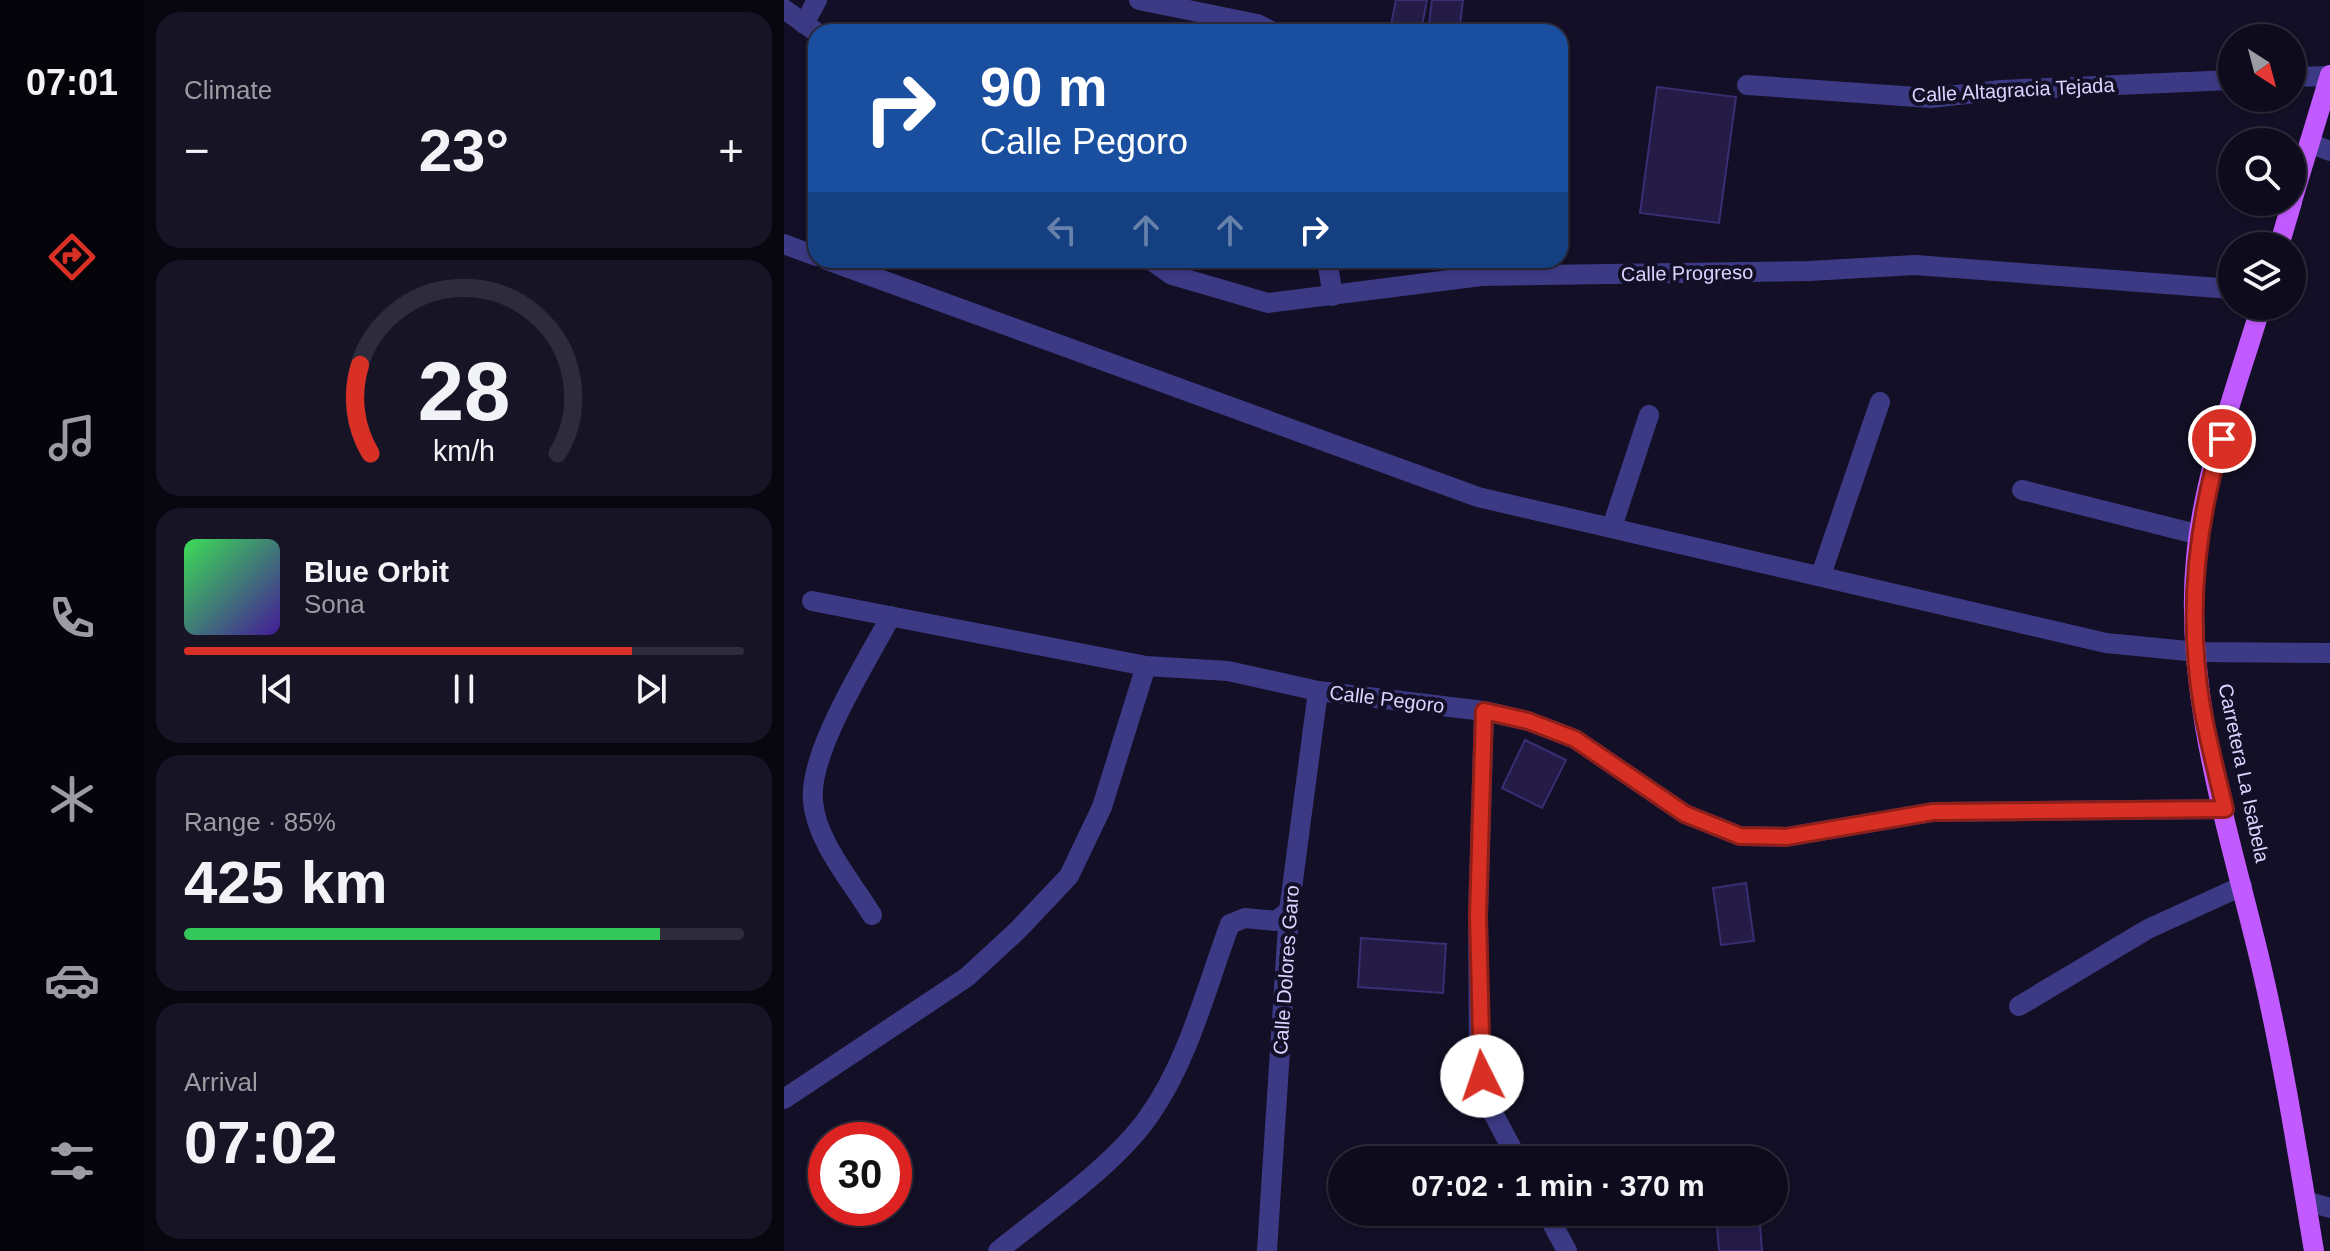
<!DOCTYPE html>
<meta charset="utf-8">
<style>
:root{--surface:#0e0b1c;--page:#171425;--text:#f1f3f6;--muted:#9b9ba3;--line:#2e2b3b;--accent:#d93025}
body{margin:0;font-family:Helvetica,sans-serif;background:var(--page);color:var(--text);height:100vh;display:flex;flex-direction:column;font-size:30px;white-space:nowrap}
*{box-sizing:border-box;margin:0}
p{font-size:26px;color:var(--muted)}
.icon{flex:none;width:44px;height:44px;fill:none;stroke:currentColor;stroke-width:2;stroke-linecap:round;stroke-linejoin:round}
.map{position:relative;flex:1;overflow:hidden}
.drawer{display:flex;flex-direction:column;gap:12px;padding:12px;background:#08060f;width:640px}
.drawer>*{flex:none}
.guide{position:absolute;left:24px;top:24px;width:760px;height:244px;border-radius:24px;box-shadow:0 2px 6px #0004,0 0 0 2px var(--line);background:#1a4fa0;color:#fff;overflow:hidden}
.needle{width:52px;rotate:144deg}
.buttons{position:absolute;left:1434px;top:24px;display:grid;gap:16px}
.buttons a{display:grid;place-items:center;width:88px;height:88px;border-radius:50%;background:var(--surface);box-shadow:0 2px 6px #0004,0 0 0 2px var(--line);font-size:40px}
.speed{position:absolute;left:24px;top:1122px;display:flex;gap:16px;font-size:40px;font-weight:700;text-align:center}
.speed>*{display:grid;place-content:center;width:104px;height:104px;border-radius:50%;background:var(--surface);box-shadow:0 2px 6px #0004,0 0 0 2px var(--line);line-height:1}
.speed .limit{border:12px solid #d22;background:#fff;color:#111}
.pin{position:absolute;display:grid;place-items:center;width:68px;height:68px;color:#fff;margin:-34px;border:4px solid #fff;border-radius:50%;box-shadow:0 2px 8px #0007}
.me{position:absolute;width:88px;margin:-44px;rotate:356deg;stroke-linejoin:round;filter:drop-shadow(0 0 6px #0008)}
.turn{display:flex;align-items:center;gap:28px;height:168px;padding:0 40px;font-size:36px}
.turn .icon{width:104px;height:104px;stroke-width:2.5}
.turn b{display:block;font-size:56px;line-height:68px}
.lanes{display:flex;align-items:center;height:76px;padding:0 40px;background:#0003;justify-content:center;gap:40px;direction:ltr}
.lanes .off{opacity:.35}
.big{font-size:60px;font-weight:800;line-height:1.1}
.drawer .tile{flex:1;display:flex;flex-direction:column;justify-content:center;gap:12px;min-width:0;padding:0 28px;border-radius:24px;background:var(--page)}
.drawer .dial{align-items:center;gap:0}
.dial svg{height:208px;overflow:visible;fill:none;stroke:var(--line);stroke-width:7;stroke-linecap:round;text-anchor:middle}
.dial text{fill:var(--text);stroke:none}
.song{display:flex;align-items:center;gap:24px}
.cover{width:96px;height:96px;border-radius:12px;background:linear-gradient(135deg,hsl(130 70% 55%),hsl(260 70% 35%))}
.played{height:8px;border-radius:4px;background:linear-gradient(90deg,var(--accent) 80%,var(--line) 80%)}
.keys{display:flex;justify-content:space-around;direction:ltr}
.heat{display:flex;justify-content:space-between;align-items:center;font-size:44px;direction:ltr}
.charge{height:12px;border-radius:6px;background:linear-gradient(90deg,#34c759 85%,var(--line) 0)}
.trip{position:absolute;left:544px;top:1146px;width:460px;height:80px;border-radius:40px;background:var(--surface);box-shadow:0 2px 6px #0004,0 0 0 2px var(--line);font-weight:800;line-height:80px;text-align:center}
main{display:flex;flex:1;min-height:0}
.tabs{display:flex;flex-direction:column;width:144px;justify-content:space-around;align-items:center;background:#06040b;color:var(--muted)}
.tabs .icon{width:56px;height:56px}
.tabs .active{color:var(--accent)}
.tabs b{font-size:36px;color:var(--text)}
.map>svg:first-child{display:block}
.building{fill:#241b47;stroke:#3b2d73;stroke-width:2}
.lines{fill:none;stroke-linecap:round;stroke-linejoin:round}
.minor{stroke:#3d3a85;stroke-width:20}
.major{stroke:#c25bff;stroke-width:20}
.route-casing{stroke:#8d1f18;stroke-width:20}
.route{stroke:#d93025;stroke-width:14}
.labels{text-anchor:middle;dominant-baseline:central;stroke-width:8;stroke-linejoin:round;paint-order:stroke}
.street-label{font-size:20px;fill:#d9d4ff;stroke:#130f26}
</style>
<main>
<nav class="tabs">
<b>07:01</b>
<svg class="icon active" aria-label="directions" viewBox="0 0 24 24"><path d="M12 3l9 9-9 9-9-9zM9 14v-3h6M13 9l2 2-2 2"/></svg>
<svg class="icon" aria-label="music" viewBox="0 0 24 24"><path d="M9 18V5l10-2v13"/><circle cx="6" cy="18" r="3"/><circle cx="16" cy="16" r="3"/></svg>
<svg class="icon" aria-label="phone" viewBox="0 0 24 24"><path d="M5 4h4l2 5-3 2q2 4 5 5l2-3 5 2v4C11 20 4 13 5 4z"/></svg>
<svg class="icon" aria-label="climate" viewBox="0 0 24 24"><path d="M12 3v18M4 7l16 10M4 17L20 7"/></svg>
<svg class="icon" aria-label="car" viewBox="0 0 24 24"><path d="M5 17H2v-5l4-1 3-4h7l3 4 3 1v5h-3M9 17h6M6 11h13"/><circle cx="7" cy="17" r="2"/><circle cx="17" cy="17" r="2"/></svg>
<svg class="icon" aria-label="filters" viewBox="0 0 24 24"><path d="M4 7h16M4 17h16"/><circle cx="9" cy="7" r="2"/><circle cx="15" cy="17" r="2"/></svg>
</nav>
<section class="drawer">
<div class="tile"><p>Climate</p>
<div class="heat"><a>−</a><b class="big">23°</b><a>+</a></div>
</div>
<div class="tile dial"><svg viewBox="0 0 100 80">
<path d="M14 69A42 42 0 1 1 86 69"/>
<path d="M14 69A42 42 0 0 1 10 35" stroke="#d93025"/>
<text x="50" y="56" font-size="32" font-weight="700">28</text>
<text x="50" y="72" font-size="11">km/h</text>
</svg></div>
<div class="tile">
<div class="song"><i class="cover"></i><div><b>Blue Orbit</b><p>Sona</p></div></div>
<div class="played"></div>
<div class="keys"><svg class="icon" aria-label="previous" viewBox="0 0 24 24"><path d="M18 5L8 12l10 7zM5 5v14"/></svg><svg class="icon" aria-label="pause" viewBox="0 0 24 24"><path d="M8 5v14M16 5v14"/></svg><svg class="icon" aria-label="next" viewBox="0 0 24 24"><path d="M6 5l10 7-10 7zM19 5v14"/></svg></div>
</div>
<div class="tile"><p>Range · 85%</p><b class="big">425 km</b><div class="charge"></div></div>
<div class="tile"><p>Arrival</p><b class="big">07:02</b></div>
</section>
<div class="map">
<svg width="1546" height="1251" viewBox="0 0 1546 1251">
<rect width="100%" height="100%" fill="#130f26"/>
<g class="building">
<path d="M612 0H643L637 31 607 25Z"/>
<path d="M648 0H679L675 32H644Z"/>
<path d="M873 87 952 97 935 223 856 213Z"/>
<path d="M741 740 782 760 758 808 718 788Z"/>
<path d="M962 883 970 941 937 945 929 888Z"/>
<path d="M577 938 662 944 659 993 574 987Z"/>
<path d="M932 1212H975L978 1251H935Z"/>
</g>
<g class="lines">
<g class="minor">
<path d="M355 0 473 24 489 32"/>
<path d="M0 9 32 32"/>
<path d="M20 24 33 0"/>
<path d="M1508 77 1546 76"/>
<path d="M963 85 1147 98 1217 90 1448 80"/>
<path d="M1525 143 1546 151"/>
<path d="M0 244 32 256"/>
<path d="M43 260 694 497 1322 643 1414 652 1546 653"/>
<path d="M367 260 388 275 484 303 697 276 1025 271 1131 265 1448 289"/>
<path d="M543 260 549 296"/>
<path d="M1238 490 1416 535"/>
<path d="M828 527 865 415"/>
<path d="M1037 575 1096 402"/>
<path d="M28 601 362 666 444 671 534 691 700 711 744 721 791 739 901 814 956 836 1002 837 1149 812 1441 809"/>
<path d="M700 711 694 916 695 1054 701 1098 734 1160"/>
<path d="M88 915C68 882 32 841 29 801 24 753 83 661 107 616"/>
<path d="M1235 1006 1364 929 1458 886"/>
<path d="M0 1099 183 977 235 929 285 876 318 807 362 666"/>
<path d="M1522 1201 1546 1208"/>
<path d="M762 1212 783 1251"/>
<path d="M214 1251C261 1213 331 1165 365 1116 405 1059 422 988 446 924L461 918 492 921 505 911"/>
<path d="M483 1251 505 911 534 691"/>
</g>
<g class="major">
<path d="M1508 201 1546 75"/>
<path d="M1495 246 1508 202"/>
<path d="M1477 306C1452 389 1420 472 1412 558 1399 695 1446 834 1477 965 1499 1059 1514 1155 1530 1251"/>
</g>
</g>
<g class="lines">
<g class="route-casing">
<path id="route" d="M698 1076 694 916 700 711 744 721 791 739 901 814 956 836 1002 837 1149 812 1441 809C1433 775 1424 741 1418 707 1403 617 1412 525 1438 439"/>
</g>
<use href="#route" class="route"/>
</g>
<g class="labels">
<g class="street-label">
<text transform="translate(1229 90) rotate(-3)">Calle Altagracia Tejada</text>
<text transform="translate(903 273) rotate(-1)">Calle Progreso</text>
<text transform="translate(603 699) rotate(7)">Calle Pegoro</text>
<text transform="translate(1460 773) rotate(78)">Carretera La Isabela</text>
<text transform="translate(502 970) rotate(-86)">Calle Dolores Garo</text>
</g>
</g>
</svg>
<div class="buttons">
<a><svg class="needle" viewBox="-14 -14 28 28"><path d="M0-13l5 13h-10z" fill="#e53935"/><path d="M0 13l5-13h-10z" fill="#9b9ba3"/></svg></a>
<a><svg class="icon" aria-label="search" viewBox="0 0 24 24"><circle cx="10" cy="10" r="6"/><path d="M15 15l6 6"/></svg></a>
<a><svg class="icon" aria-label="layers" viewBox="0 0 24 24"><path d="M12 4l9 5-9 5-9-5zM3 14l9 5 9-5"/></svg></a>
</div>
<div class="speed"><div class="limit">30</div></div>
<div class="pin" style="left:1438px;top:439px;background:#d93025"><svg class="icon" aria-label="arrive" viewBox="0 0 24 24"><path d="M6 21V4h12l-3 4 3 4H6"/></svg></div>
<svg class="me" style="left:698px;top:1076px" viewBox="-20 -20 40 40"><circle r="19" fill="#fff"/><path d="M0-13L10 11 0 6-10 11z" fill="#d93025"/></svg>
<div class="trip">07:02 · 1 min · 370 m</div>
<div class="guide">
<div class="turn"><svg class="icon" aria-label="right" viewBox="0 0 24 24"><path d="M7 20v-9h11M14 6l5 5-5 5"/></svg><div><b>90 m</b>Calle Pegoro</div></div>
<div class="lanes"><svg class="icon off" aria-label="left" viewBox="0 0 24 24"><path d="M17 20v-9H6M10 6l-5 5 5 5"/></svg><svg class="icon off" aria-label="ahead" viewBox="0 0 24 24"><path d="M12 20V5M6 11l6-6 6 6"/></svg><svg class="icon off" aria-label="ahead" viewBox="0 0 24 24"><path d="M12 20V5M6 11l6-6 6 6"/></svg><svg class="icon" aria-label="right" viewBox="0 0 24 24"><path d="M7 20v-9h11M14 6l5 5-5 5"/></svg></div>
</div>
</div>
</main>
